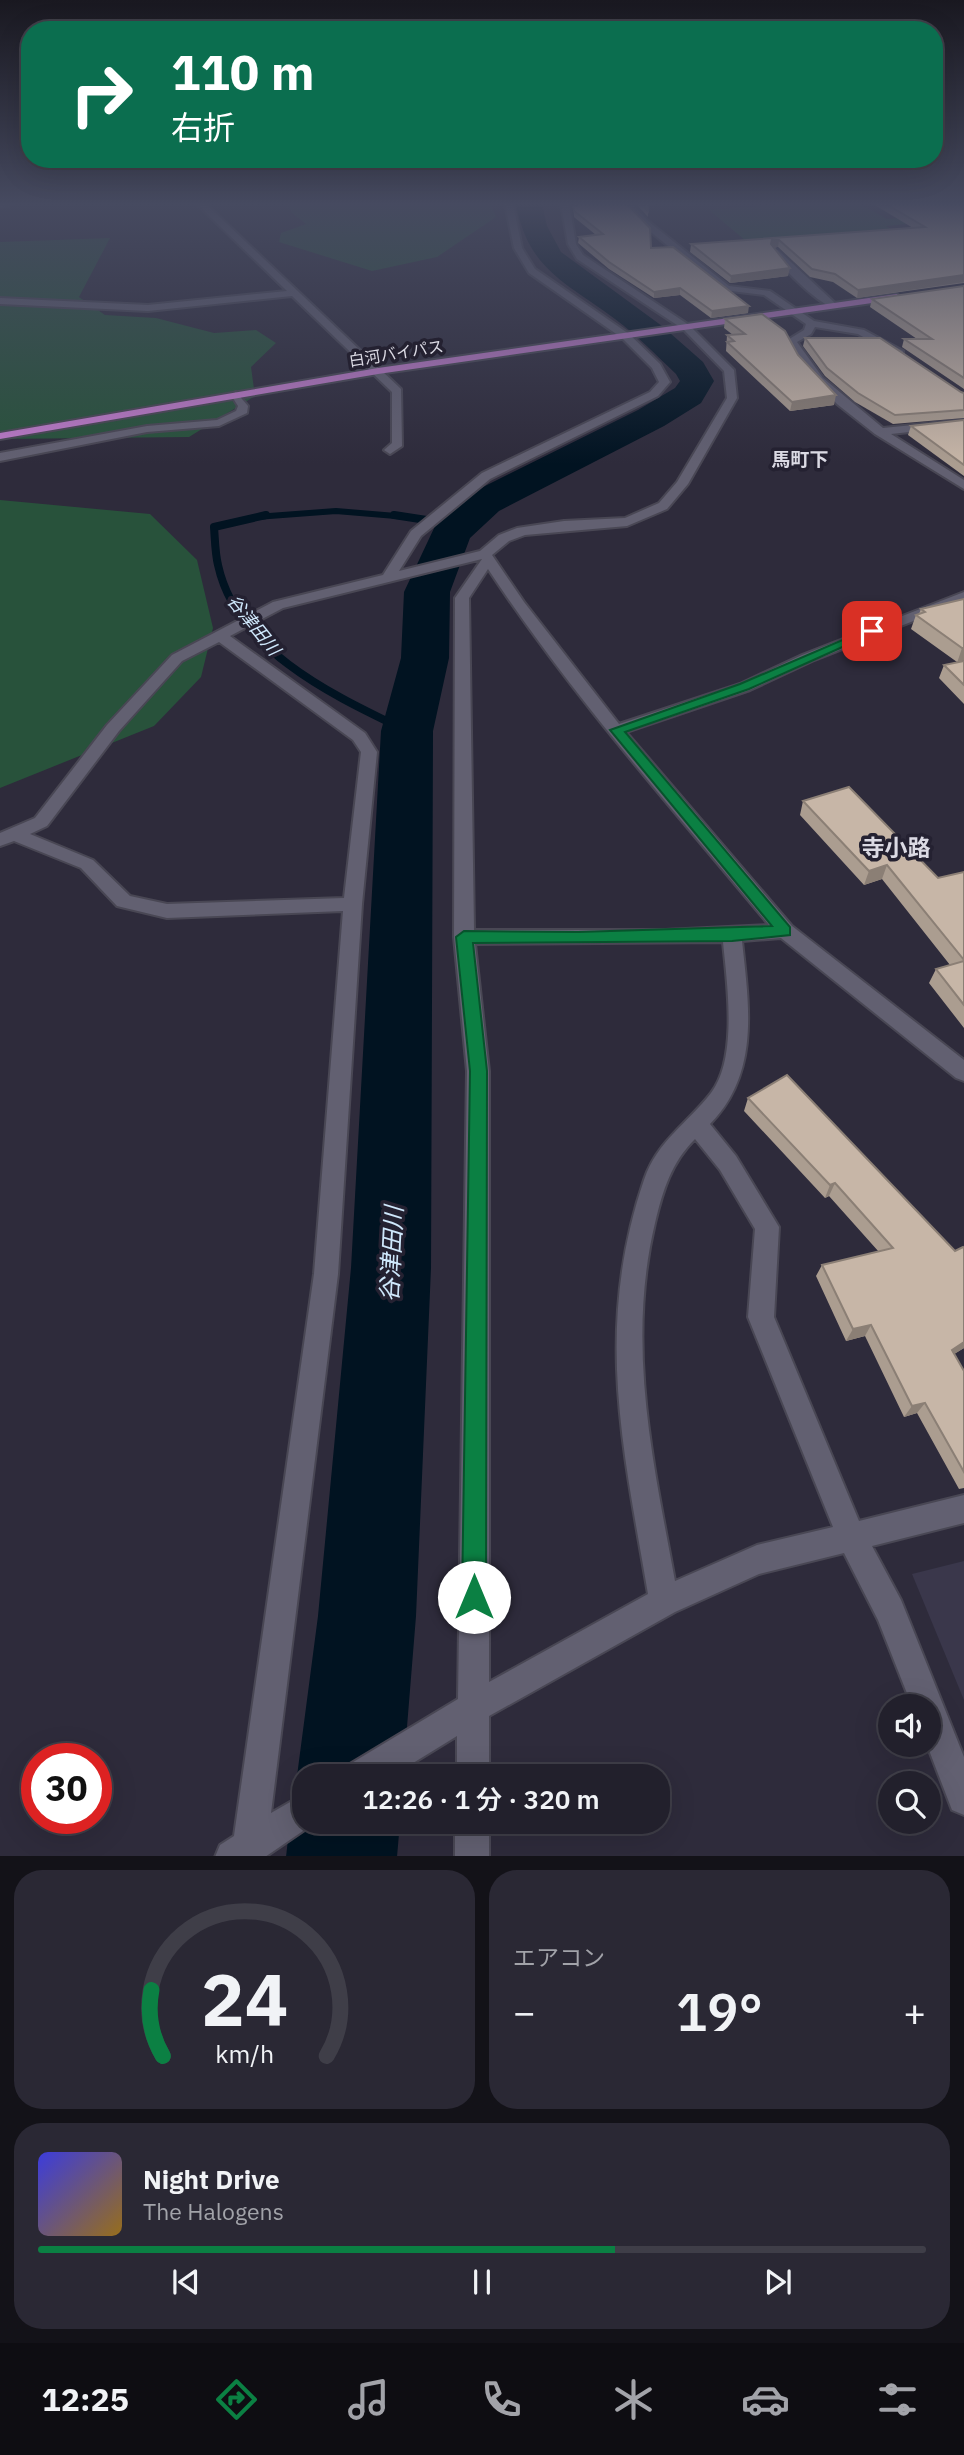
<!DOCTYPE html>
<html lang="ja">
<meta charset="utf-8">
<style>
:root{--surface:#22202c;--page:#2a2834;--text:#f1f3f6;--muted:#a2a3a9;--line:#3f3e48;--accent:#0b8043}
body{margin:0;font-family:"IBM Plex Sans","Noto Sans JP",sans-serif;background:var(--page);color:var(--text);height:100vh;display:flex;flex-direction:column;font-size:26px;white-space:nowrap}
*{box-sizing:border-box;margin:0}
p{font-size:23px;color:var(--muted)}
.icon{flex:none;width:38px;height:38px;fill:none;stroke:currentColor;stroke-width:2;stroke-linecap:round;stroke-linejoin:round}
.map{position:relative;height:1856px;overflow:hidden}
.panel{display:flex;flex-direction:column;gap:14px;padding:14px;background:#131218;flex:1}
.panel>*{flex:none}
.guide{position:absolute;left:21px;top:21px;width:922px;height:147px;border-radius:28px;box-shadow:0 7px 28px #0002,0 0 0 2px var(--line);background:#0b6e4f;color:#fff;overflow:hidden}
.fabs{position:absolute;left:878px;top:1694px;display:grid;gap:14px}
.fabs a{display:grid;place-items:center;width:63px;height:63px;border-radius:50%;background:var(--surface);box-shadow:0 7px 28px #0002,0 0 0 2px var(--line);font-size:35px}
.speed{position:absolute;left:21px;top:1743px;display:flex;gap:14px;font-size:35px;font-weight:700;text-align:center}
.speed>*{display:grid;place-content:center;width:91px;height:91px;border-radius:50%;background:var(--surface);box-shadow:0 7px 28px #0002,0 0 0 2px var(--line);line-height:1}
.speed .limit{border:10px solid #d22;background:#fff;color:#111}
.pin{position:absolute;display:grid;place-items:center;width:60px;height:60px;color:#fff;margin:-30px;border-radius:14px;box-shadow:0 4px 10px #0006}
.me{position:absolute;width:77px;margin:-38px;rotate:0deg;stroke-linejoin:round;filter:drop-shadow(0 0 5px #0008)}
.turn{display:flex;align-items:center;gap:24px;height:147px;padding:0 35px;font-size:32px}
.turn .icon{width:91px;height:91px;stroke-width:2.5}
.turn b{display:block;font-size:49px;line-height:60px}
.big{font-size:52px;font-weight:600;line-height:1.1}
.panel .tile{flex:1;display:flex;flex-direction:column;justify-content:center;gap:10px;min-width:0;padding:0 24px;border-radius:28px;background:var(--page)}
.panel .dial{align-items:center;gap:0}
.dial svg{height:182px;overflow:visible;fill:none;stroke:var(--line);stroke-width:7;stroke-linecap:round;text-anchor:middle}
.dial text{fill:var(--text);stroke:none}
.song{display:flex;align-items:center;gap:21px}
.cover{width:84px;height:84px;border-radius:10px;background:linear-gradient(135deg,hsl(240 70% 55%),hsl(40 70% 35%))}
.played{height:7px;border-radius:4px;background:linear-gradient(90deg,var(--accent) 65%,var(--line) 65%)}
.keys{display:flex;justify-content:space-around;direction:ltr}
.heat{display:flex;justify-content:space-between;align-items:center;font-size:38px;direction:ltr}
.panel .tiles{flex:1;display:grid;gap:14px;grid-template-columns:1fr 1fr}
.tile:last-child{grid-column:span 2}
.trip{position:absolute;left:292px;top:1764px;width:378px;height:70px;border-radius:28px;background:var(--surface);box-shadow:0 7px 28px #0002,0 0 0 2px var(--line);font-weight:600;line-height:70px;text-align:center}
.tabs{display:flex;height:112px;justify-content:space-around;align-items:center;background:#0e0d12;color:var(--muted)}
.tabs .icon{width:49px;height:49px}
.tabs .current{color:var(--accent)}
.tabs b{font-size:32px;color:var(--text)}
.map>svg:first-child{display:block}
.built{fill:#3a374b}
.green{fill:#28523b}
.lines{fill:none;stroke-linecap:round;stroke-linejoin:round}
.stream-far1{stroke:#011321;stroke-width:6}
.stream{stroke:#011321;stroke-width:8}
.river{fill:#011321;fill-rule:evenodd}
.minor-casing{stroke:#494754;stroke-width:4}
.trunk-casing{stroke:#494754;stroke-width:4}
.minor{fill:#626071;fill-rule:evenodd}
.trunk{fill:#bd7ac8;fill-rule:evenodd}
.wall{fill:#ab9d90}
.shaded-wall{fill:#8b7f75}
.building{fill:#c7b6a7;stroke:#8b7f75;stroke-width:2}
.route{fill:#0b8043;stroke:#07532c;stroke-width:2}
.labels{text-anchor:middle;dominant-baseline:central;stroke-width:7;stroke-linejoin:round;paint-order:stroke}
.far-street-label{font-size:16px;fill:#dbdae4;stroke:#242131}
.far-water-label{font-size:18px;font-style:italic;fill:#cfe8fc;stroke:#242131}
.far-quarter-label{font-size:19px;font-weight:bold;fill:#dbdae4;stroke:#242131}
.quarter-label{font-size:23px;font-weight:bold;fill:#dbdae4;stroke:#242131}
.near-water-label{font-size:24px;font-style:italic;fill:#cfe8fc;stroke:#242131}
</style>
<div class="map">
<svg width="964" height="1857" viewBox="0 0 964 1857">
<rect width="100%" height="100%" fill="#2e2b3b"/>
<path class="built" d="M964 1561V1700L912 1574Z"/>
<g class="green">
<path d="M288 204H491L496 217 437 257 372 271 279 242 281 233 306 224 291 212Z"/>
<path d="M786 204H860L887 219 934 215 937 221 886 226 905 238 800 237 746 241 709 210Z"/>
<path d="M110 238 79 297 105 315 156 318 214 333 256 330 276 343 251 367 255 396 189 437 0 439V242Z"/>
<path d="M0 500 150 514 197 560 213 628 201 677 154 726 0 788Z"/>
</g>
<g class="lines">
<path class="stream-far1" d="M256 517 336 511 408 517"/>
<g class="stream">
<path d="M266 515 214 527C215 539 215 553 218 565 237 652 335 696 407 731"/>
<path d="M394 515 459 525"/>
</g>
<path class="river" d="M516 204H542L547 226 561 252 662 326 703 362 714 381 701 403 664 426 499 511 470 538 450 592 449 658 433 731 431 1268 416 1616 403 1776H304V1822H400L397 1857H286L290 1822 303 1792 297 1776 318 1616 351 1268 381 731 401 658 404 592 436 524 471 493 638 410 675 388 680 381 676 374C656 355 637 335 615 319 567 283 528 270 516 204Z"/>
<g class="minor-casing">
<g id="minor">
<path d="M0 204H13L0 207Z"/>
<path d="M197 204H206L401 389 402 446 390 454 384 450 392 443V392L292 296 148 311 0 304V298L148 305 287 291Z"/>
<path d="M505 204H513L522 248 535 269 629 334 660 364 670 382 658 396 490 479 421 536 399 571 480 551 499 535 517 528 564 521 625 518 659 503 677 482 727 398 724 371 683 329 577 259 568 244 561 204H569L576 244 583 255 689 325 734 370 737 398 688 484 667 509 627 526 525 535 509 541 492 555 524 602 619 724 740 684 802 655 964 592V601L812 661 750 690 626 732 792 926 964 1060V1081L956 1078 781 938 742 941C749 1006 760 1073 710 1124L736 1156 779 1227 774 1317 859 1521 964 1495V1523L872 1546 901 1600 964 1757V1815L952 1810 927 1745H929V1706H912L878 1620 844 1553 759 1574 675 1612 489 1716V1776H457V1736L392 1776H346L350 1764 458 1699 467 1071 454 937 455 598 482 559 283 608 230 636 365 733 377 752 362 904 338 1274 271 1813 304 1794V1822H316L265 1857H215L220 1845 234 1836 314 1274 343 911 167 918 117 906 81 868 14 841 0 846V833L35 818 107 725 172 655 273 602 383 575 411 531 482 473 650 392 659 382 652 368 622 338 529 273 514 248ZM488 569C571 695 673 809 769 925L665 930H474L469 598ZM219 642 353 740 361 752 344 898 167 904 130 896 93 860 30 834 47 826 119 731 182 661ZM723 942C727 983 738 1058 711 1093 688 1123 657 1141 644 1180 594 1327 623 1447 648 1594L489 1682V1071L475 944ZM695 1139 720 1170 755 1229 748 1317 833 1527 757 1545 675 1581C653 1461 626 1345 655 1223 663 1190 671 1163 695 1139Z"/>
<path d="M624 204H632L648 221 729 286 770 291 814 321 864 330 903 351V355H895L858 334 815 327 811 334 797 342 823 378 883 428 964 420V426L891 434 964 480V489L875 434 837 404 798 362 786 341 804 330 806 324 764 295 723 290 642 225Z"/>
<path d="M772 250H778L836 304V308C823 309 774 262 772 250Z"/>
<path d="M236 392 248 406 247 413 219 426 147 432 0 461V453L147 426 217 420 236 411 238 406 231 395Z"/>
<rect x="455" y="1822" width="34" height="35"/>
</g>
</g>
<g class="trunk-casing">
<path id="trunk" d="M897 294 900 299 378 374 0 439V433L378 368Z"/>
</g>
<use href="#minor" class="minor"/>
<use href="#trunk" class="trunk"/>
</g>
<g class="wall">
<path d="M573 204H627L651 248 748 313 711 318 680 295 654 298 609 269 578 243 579 237 596 235 574 217Z"/>
<path d="M636 204H653L648 205V217Z"/>
<path d="M873 204H964V283L857 298 833 282 810 277 778 247 774 248 788 276 730 283 690 252 691 244 913 228Z"/>
<path d="M964 286V389L902 347 904 339H917L870 307 872 299Z"/>
<path d="M725 319 798 355 834 405 790 411 726 351 727 335H733L724 328Z"/>
<path d="M805 338 964 393V418L893 424 855 402 825 376 803 346Z"/>
<path d="M964 420V476L908 435 911 426Z"/>
<path d="M964 599V660L958 662 964 661V704L939 678 944 665 957 662 911 629 916 615 919 614 921 609Z"/>
<path d="M803 801 938 878 964 872V1028L929 983 936 969 950 965 882 879 864 885 800 815Z"/>
<path d="M748 1098 955 1251 964 1248V1348L954 1354 964 1371V1488L959 1489 917 1413 904 1417 865 1336 846 1341 816 1276 822 1265 879 1252 829 1196 825 1198 744 1111Z"/>
</g>
<g class="shaded-wall">
<path d="M772 240H779L778 247 770 248Z"/>
<path d="M790 268 788 276 730 283 731 276Z"/>
<path d="M964 275V282L857 298 858 290Z"/>
<path d="M680 288V295L654 298V292Z"/>
<path d="M749 306 748 313 711 318 712 311Z"/>
<path d="M836 395 834 405 790 411 792 402Z"/>
<path d="M962 648H964V660L957 663Z"/>
<path d="M887 865 882 879 864 885 869 871Z"/>
<path d="M835 1183 829 1196 825 1198 830 1185Z"/>
<path d="M871 1325 865 1336 846 1341 853 1329Z"/>
<path d="M964 1342V1348L943 1361 952 1350Z"/>
<path d="M925 1403 917 1413 904 1417 912 1406Z"/>
</g>
<g class="building">
<path d="M575 204H627L650 228 651 248 673 247 749 306 712 311 680 288 654 292 609 262 579 237 603 234 574 211 573 206H576Z"/>
<path d="M642 204H648V211Z"/>
<path d="M886 204H964V275L858 290 835 274 812 269 779 240H772L771 244 790 268 731 276 691 244 925 227Z"/>
<path d="M964 286V378L904 339H932L872 299Z"/>
<path d="M762 314 785 331 798 355 836 395 792 402 727 342 734 341 727 335 745 334 725 319Z"/>
<path d="M805 338H880L961 392 964 393V410L895 415 858 393 827 368Z"/>
<path d="M964 420V465L911 426Z"/>
<path d="M964 599V648H962L916 615 925 612 921 609Z"/>
<path d="M964 661V685L944 665Z"/>
<path d="M849 787 938 878 964 872V960L887 865 869 871 803 801Z"/>
<path d="M964 961V1005L936 969Z"/>
<path d="M787 1075 955 1251 963 1247 964 1248V1342L952 1350 964 1371V1472L925 1403 912 1406 871 1325 853 1329 822 1265 893 1248 835 1183 830 1185 748 1098Z"/>
</g>
<linearGradient id="sky" x2="0" y2="1"><stop stop-color="#191820"/><stop offset="0.44" stop-color="#464a60"/><stop offset="1" stop-color="#464a60" stop-opacity="0"/></linearGradient>
<rect width="964" height="464" fill="url(#sky)"/>
<path class="route" d="M868 629 878 631 749 689 625 732 790 927V935L732 941 473 943 487 1071 486 1597 483 1606 474 1610 465 1606 462 1597 470 1071 456 937 464 931 578 932 772 926 610 730 740 684Z"/>
<g class="labels">
<g class="far-street-label">
<text transform="translate(396 353) rotate(-9)">白河バイパス</text>
</g>
<g class="far-water-label">
<text transform="translate(254 625) rotate(51)">谷津田川</text>
</g>
<g class="far-quarter-label">
<text x="800" y="459">馬町下</text>
</g>
<g class="quarter-label">
<text x="896" y="847">寺小路</text>
</g>
<g class="near-water-label">
<text transform="translate(391 1254) rotate(-87)">谷津田川</text>
</g>
</g>
</svg>
<div class="fabs">
<a><svg class="icon" aria-label="sound" viewBox="0 0 24 24"><path d="M4 9h4l5-4v14l-5-4H4zM17 9q2 3 0 6"/></svg></a>
<a><svg class="icon" aria-label="search" viewBox="0 0 24 24"><circle cx="10" cy="10" r="6"/><path d="M15 15l6 6"/></svg></a>
</div>
<div class="speed"><div class="limit">30</div></div>
<div class="pin" style="left:872px;top:631px;background:#d93025"><svg class="icon" aria-label="arrive" viewBox="0 0 24 24"><path d="M6 21V4h12l-3 4 3 4H6"/></svg></div>
<svg class="me" style="left:474px;top:1597px" viewBox="-20 -20 40 40"><circle r="19" fill="#fff"/><path d="M0-13L10 11 0 6-10 11z" fill="#0b8043"/></svg>
<div class="trip">12:26 · 1 分 · 320 m</div>
<div class="guide">
<div class="turn"><svg class="icon" aria-label="right" viewBox="0 0 24 24"><path d="M7 20v-9h11M14 6l5 5-5 5"/></svg><div><b>110 m</b>右折</div></div>
</div>
</div>
<section class="panel">
<div class="tiles">
<div class="tile dial"><svg viewBox="0 0 100 80">
<path d="M14 69A42 42 0 1 1 86 69"/>
<path d="M14 69A42 42 0 0 1 9 40" stroke="#0b8043"/>
<text x="50" y="56" font-size="32" font-weight="700">24</text>
<text x="50" y="72" font-size="11">km/h</text>
</svg></div>
<div class="tile"><p>エアコン</p>
<div class="heat"><a>−</a><b class="big">19°</b><a>+</a></div>
</div>
<div class="tile">
<div class="song"><i class="cover"></i><div><b>Night Drive</b><p>The Halogens</p></div></div>
<div class="played"></div>
<div class="keys"><svg class="icon" aria-label="previous" viewBox="0 0 24 24"><path d="M18 5L8 12l10 7zM5 5v14"/></svg><svg class="icon" aria-label="pause" viewBox="0 0 24 24"><path d="M8 5v14M16 5v14"/></svg><svg class="icon" aria-label="next" viewBox="0 0 24 24"><path d="M6 5l10 7-10 7zM19 5v14"/></svg></div>
</div>
</div>
</section>
<nav class="tabs">
<b>12:25</b>
<svg class="icon current" aria-label="directions" viewBox="0 0 24 24"><path d="M12 3l9 9-9 9-9-9zM9 14v-3h6M13 9l2 2-2 2"/></svg>
<svg class="icon" aria-label="music" viewBox="0 0 24 24"><path d="M9 18V5l10-2v13"/><circle cx="6" cy="18" r="3"/><circle cx="16" cy="16" r="3"/></svg>
<svg class="icon" aria-label="phone" viewBox="0 0 24 24"><path d="M5 4h4l2 5-3 2q2 4 5 5l2-3 5 2v4C11 20 4 13 5 4z"/></svg>
<svg class="icon" aria-label="climate" viewBox="0 0 24 24"><path d="M12 3v18M4 7l16 10M4 17L20 7"/></svg>
<svg class="icon" aria-label="car" viewBox="0 0 24 24"><path d="M5 17H2v-5l4-1 3-4h7l3 4 3 1v5h-3M9 17h6M6 11h13"/><circle cx="7" cy="17" r="2"/><circle cx="17" cy="17" r="2"/></svg>
<svg class="icon" aria-label="filters" viewBox="0 0 24 24"><path d="M4 7h16M4 17h16"/><circle cx="9" cy="7" r="2"/><circle cx="15" cy="17" r="2"/></svg>
</nav>
